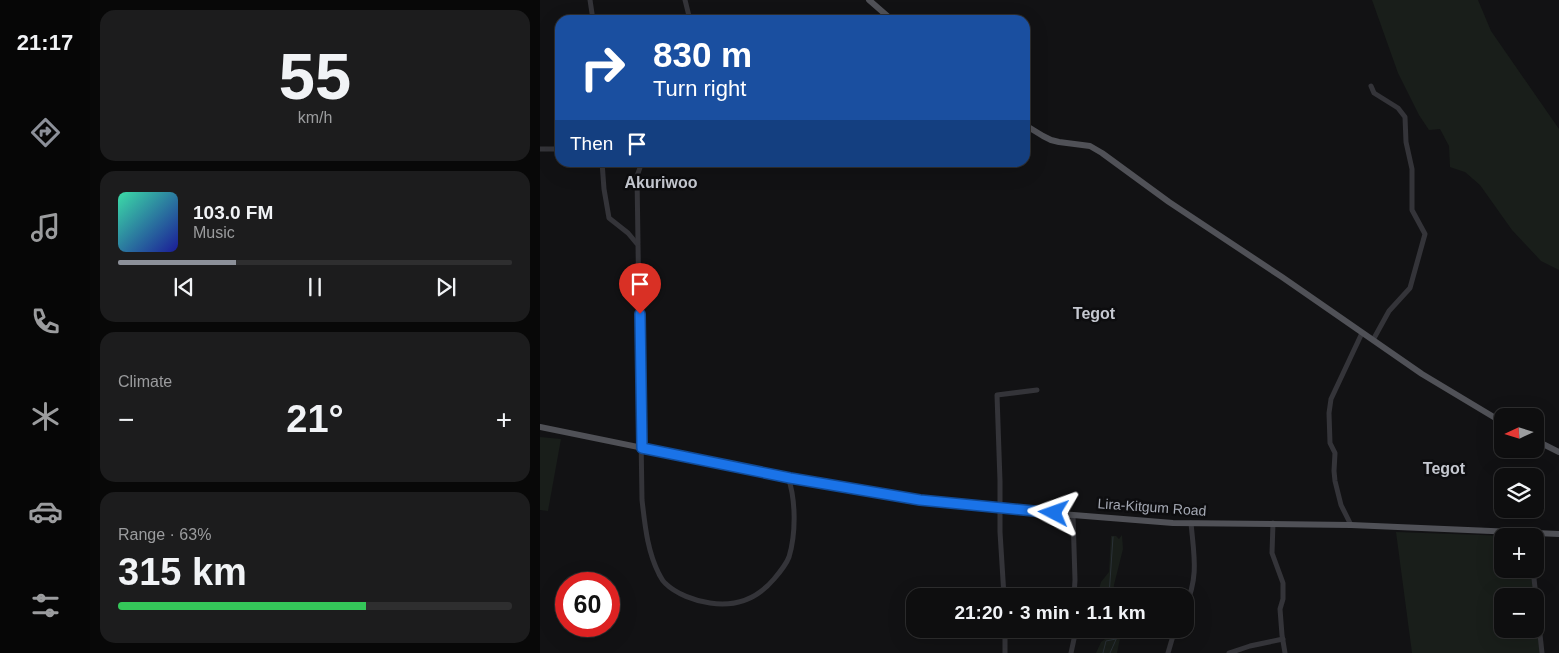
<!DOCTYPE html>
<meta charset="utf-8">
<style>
:root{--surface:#0e0e0f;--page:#1c1c1d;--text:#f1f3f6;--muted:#9b9c9e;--line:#2e2e2f;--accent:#8c9099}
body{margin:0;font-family:Helvetica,sans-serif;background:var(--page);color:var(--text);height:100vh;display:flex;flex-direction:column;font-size:19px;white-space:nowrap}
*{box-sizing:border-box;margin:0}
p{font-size:16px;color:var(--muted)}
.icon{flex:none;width:28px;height:28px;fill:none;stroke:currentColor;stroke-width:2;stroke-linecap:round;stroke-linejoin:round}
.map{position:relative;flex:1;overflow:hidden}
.side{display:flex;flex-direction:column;gap:10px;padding:10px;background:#080808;width:450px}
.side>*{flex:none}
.guide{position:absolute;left:15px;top:15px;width:475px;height:152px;border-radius:15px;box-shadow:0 5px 20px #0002,0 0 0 1px var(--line);background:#1a4fa0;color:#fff;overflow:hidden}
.needle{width:32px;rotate:266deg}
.controls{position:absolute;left:954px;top:408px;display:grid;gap:10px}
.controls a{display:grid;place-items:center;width:50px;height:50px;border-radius:10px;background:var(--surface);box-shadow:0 5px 20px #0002,0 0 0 1px var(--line);font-size:25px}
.speed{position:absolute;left:15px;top:572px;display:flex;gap:10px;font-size:25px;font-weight:700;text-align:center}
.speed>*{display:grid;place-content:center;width:65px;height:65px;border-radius:50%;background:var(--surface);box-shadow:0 5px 20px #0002,0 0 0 1px var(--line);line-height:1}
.speed .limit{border:8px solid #d22;background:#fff;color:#111}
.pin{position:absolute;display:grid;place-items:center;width:42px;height:42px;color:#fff;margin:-51px -21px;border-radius:50% 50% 50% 0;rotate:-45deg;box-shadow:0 0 5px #0007}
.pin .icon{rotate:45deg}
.me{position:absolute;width:55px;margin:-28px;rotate:274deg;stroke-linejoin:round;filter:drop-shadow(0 0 4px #0008)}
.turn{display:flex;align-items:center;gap:18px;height:105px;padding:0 15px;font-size:22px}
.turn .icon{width:65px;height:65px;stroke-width:2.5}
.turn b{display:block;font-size:35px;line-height:42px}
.then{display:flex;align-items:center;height:48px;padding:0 15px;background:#0003;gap:10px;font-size:19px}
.big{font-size:38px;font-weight:800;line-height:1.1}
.side .widget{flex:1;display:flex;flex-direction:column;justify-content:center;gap:8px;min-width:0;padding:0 18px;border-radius:15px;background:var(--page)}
.side .dial{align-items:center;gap:0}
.dial b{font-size:65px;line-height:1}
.song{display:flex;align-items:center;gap:15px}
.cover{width:60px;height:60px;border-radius:8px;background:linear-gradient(135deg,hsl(160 70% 55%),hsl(240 70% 35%))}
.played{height:5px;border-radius:2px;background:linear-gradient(90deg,var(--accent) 30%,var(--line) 30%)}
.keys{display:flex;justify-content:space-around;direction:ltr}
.heat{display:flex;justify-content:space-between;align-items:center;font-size:28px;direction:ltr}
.charge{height:8px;border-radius:4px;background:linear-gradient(90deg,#34c759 63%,var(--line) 0)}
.trip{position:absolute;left:366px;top:588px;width:288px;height:50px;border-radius:15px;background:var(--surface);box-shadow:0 5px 20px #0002,0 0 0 1px var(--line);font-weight:800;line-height:50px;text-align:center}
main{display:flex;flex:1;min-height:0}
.menu{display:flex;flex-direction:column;width:90px;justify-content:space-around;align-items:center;background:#060606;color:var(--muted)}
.menu .icon{width:35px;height:35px}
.menu .current{color:var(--accent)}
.menu b{font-size:22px;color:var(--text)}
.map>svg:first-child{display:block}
.green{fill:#191e1a}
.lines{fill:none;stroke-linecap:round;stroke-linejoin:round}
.stream{stroke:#2a3137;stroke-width:1}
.minor{stroke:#343439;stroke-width:5}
.major{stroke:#505157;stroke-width:6}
.route-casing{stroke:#114b97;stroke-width:12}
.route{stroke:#1a73e8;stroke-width:9}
.labels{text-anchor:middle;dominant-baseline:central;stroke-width:5;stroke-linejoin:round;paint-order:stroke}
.street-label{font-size:14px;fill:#a5a9b4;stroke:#0d0d0f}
.quarter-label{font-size:16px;font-weight:bold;fill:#c5c8d0;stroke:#0d0d0f}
</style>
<main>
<nav class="menu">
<b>21:17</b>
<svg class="icon current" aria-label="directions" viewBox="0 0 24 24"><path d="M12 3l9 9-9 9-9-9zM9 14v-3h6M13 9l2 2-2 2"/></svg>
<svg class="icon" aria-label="music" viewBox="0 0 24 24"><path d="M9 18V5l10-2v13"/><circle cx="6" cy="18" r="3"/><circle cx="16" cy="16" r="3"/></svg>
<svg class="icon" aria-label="phone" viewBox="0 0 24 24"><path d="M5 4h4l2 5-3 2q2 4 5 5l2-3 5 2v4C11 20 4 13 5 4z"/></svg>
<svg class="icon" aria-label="climate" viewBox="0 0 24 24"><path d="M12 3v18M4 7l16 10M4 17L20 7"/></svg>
<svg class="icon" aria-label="car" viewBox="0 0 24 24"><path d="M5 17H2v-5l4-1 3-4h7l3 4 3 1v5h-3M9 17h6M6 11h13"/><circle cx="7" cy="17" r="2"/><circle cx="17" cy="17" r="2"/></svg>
<svg class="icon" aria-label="filters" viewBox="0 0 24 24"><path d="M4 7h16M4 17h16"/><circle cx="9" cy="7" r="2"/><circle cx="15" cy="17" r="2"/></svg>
</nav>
<section class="side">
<div class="widget dial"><b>55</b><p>km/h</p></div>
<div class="widget">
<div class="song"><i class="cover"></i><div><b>103.0 FM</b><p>Music</p></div></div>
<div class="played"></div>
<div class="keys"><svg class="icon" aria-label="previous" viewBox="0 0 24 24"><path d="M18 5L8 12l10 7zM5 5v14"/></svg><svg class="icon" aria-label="pause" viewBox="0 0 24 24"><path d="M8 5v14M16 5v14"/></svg><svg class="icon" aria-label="next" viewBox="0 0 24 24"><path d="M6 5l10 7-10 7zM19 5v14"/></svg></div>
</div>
<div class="widget"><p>Climate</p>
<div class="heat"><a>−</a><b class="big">21°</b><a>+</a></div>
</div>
<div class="widget"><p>Range · 63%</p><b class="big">315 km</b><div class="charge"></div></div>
</section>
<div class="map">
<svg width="1019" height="653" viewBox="0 0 1019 653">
<rect width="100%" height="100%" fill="#121214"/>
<g class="green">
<path d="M832 0H938L951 31 1019 129V270L1001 261 972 230 940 185 925 172 910 167 909 146 900 129 889 130 879 115 858 73Z"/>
<path d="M0 437 21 439 8 511 0 510Z"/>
<path d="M856 532 969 536H962V569H991L994 596H962V629H995V603L1001 653H872Z"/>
<path d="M582 535 583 549 574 585 573 596H557L561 582 569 572 571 536H576L579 539Z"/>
<path d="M571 629H580V638L577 653H556L561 642 571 635Z"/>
</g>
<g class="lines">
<g class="stream">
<path d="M569 596 573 537"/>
<path d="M563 653 566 641 576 639"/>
<path d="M570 653 578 635 577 629"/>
</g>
<g class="minor">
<path d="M50 0 53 20"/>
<path d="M145 0 150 20"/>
<path d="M831 86 834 93 858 108 865 117 866 142 872 169V210L885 234 870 288 849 311 833 340"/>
<path d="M0 149H20"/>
<path d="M62 162 64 189 69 218 88 233 98 245 102 500C105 525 107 550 119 574 121 577 122 581 125 583 136 594 155 601 170 603 196 607 217 599 234 579 240 572 246 565 249 557 256 534 256 500 248 477"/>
<path d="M98 243 97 176 102 162"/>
<path d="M533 515 535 580 534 596"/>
<path d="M733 523 732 553 743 583V599L740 609 742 635 745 653"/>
<path d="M811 525 801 505 795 481 794 471 795 453 790 443 789 413 791 399 822 333"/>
<path d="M993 569 1002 653"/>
<path d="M464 596 460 532V481L457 395 497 390"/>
<path d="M645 608C659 576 654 556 651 523"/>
<path d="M465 629V653"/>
<path d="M531 653 534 639 533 629"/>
<path d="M628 653 635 629"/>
<path d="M689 653 710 646 743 639"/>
</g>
<g class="major">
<path d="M329 0 352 20"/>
<path d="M485 125 503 136 511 140 519 142 550 146 562 153 629 202 742 277 882 374 962 422"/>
<path d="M0 427 250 478 380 500 459 509 633 523 811 525 1019 534"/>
<path d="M995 440 1019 452"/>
</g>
</g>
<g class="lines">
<g class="route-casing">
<path id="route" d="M100 314 102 448 250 478 380 500 514 513"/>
</g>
<use href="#route" class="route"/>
</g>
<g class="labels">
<g class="street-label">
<text transform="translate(612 507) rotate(4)">Lira-Kitgum Road</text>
</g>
<g class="quarter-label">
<text x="121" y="182">Akuriwoo</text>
<text x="554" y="313">Tegot</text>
<text x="904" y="468">Tegot</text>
</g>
</g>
</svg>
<div class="controls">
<a><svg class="needle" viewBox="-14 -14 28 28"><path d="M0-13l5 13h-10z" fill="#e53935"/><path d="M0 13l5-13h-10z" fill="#9b9c9e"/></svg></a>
<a><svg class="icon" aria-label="layers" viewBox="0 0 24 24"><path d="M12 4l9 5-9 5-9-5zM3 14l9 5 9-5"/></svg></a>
<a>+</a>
<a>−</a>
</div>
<div class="speed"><div class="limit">60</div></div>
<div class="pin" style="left:100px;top:314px;background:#d93025"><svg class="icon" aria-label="arrive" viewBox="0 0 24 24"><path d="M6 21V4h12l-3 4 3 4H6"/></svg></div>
<svg class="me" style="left:514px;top:513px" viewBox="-20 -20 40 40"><path d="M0-17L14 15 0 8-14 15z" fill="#1a73e8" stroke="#fff" stroke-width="4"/></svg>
<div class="trip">21:20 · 3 min · 1.1 km</div>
<div class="guide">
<div class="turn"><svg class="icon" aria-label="right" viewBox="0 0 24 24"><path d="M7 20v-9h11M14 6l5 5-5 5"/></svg><div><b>830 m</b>Turn right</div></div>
<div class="then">Then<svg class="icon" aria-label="arrive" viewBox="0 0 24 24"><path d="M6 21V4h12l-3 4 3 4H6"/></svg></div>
</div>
</div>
</main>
